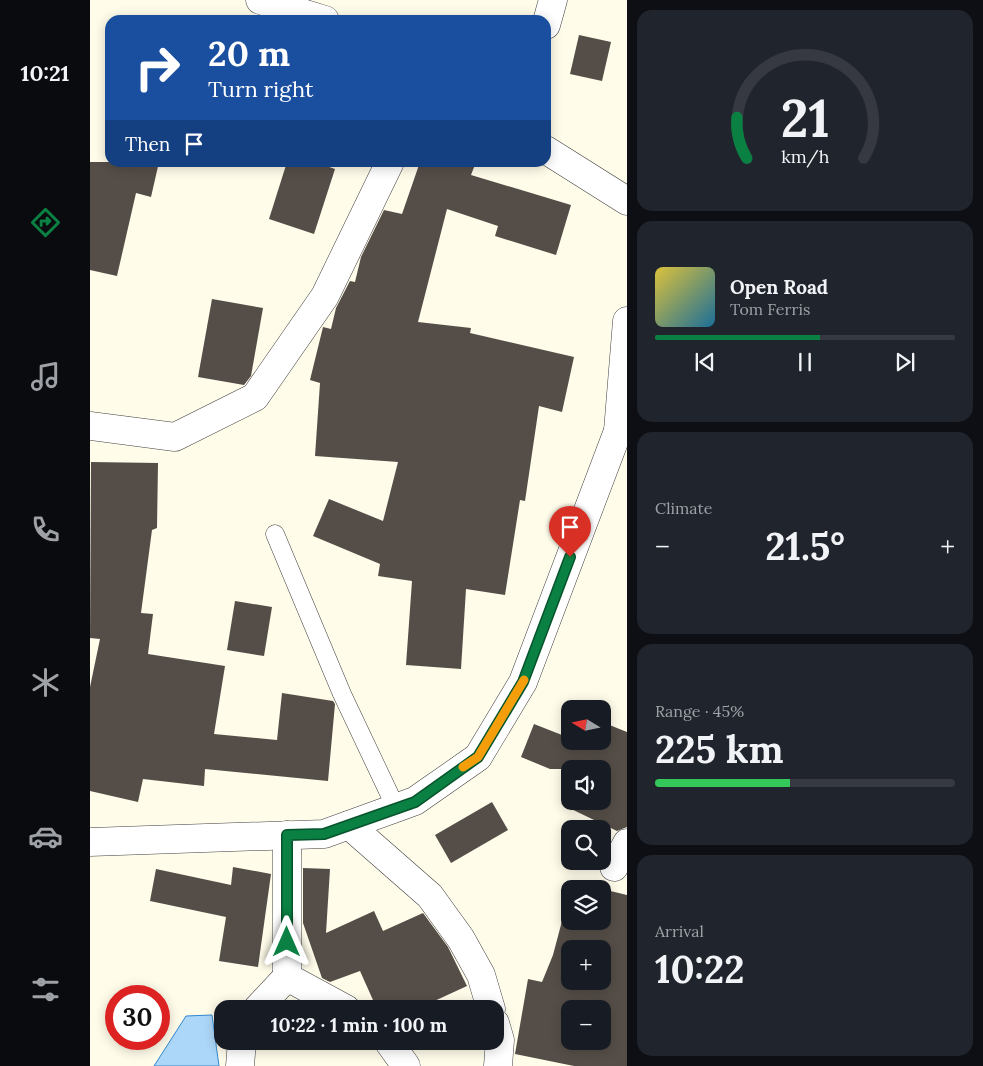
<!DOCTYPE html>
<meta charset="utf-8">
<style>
:root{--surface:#171b24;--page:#20242c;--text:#f1f3f6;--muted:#9ea1a6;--line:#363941;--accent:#0b8043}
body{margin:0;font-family:Lora,serif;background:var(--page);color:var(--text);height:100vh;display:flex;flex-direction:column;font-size:19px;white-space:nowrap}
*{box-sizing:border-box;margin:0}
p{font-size:16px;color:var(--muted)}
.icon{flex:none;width:28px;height:28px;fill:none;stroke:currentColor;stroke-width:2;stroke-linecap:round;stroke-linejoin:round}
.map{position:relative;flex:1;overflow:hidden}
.drawer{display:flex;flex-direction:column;gap:10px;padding:10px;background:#0d0f14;width:356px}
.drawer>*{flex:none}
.banner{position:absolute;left:15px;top:15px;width:446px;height:152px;border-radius:15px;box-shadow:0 2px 12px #0003;background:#1a4fa0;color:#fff;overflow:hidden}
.needle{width:32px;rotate:280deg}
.buttons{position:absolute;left:471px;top:700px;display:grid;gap:10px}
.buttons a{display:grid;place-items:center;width:50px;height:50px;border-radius:10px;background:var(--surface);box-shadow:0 2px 12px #0003;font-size:25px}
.speed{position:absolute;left:15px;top:985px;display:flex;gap:10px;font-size:25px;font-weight:700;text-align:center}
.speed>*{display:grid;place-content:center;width:65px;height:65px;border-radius:50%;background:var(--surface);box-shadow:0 2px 12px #0003;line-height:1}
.speed .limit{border:8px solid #d22;background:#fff;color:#111}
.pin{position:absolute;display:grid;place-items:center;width:42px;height:42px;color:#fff;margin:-51px -21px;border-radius:50% 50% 50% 0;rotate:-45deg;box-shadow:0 0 5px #0007}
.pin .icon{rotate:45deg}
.me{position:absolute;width:55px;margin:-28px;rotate:0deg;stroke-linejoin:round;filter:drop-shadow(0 0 4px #0008)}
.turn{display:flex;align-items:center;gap:18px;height:105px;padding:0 20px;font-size:22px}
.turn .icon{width:65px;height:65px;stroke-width:2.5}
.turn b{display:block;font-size:35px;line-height:42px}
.then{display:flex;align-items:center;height:48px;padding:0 20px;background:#0003;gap:10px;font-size:19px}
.big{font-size:38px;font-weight:700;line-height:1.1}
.drawer .widget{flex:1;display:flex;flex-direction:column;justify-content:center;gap:8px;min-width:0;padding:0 18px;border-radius:15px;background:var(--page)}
.drawer .dial{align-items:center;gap:0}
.dial svg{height:130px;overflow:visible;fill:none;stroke:var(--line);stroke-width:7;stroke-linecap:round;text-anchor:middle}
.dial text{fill:var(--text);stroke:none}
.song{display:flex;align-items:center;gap:15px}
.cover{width:60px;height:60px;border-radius:8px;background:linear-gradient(135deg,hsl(50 70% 55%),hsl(200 70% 35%))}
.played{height:5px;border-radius:2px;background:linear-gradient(90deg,var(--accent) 55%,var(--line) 55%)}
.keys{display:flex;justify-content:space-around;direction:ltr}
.heat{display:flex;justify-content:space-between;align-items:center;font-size:28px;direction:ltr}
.charge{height:8px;border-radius:4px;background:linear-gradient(90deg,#34c759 45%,var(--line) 0)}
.trip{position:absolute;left:124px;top:1000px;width:290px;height:50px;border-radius:15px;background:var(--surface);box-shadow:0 2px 12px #0003;font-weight:700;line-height:50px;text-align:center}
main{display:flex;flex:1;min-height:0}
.tabs{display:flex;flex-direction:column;width:90px;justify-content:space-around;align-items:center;background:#090b0e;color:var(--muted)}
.tabs .icon{width:35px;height:35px}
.tabs .on{color:var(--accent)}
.tabs b{font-size:22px;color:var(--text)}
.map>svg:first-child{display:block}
.water{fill:#add7f8;stroke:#3188d2}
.building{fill:#554e48;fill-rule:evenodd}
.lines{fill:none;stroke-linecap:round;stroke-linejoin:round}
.service-casing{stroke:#3f3f3f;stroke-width:19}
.minor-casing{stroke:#3f3f3f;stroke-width:29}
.tertiary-casing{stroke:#3f3f3f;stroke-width:29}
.service{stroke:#fff;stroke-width:18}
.minor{stroke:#fff;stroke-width:28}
.tertiary{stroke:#fff;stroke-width:28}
.route-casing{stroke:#07532c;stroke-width:12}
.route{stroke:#0b8043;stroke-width:9}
.slow{stroke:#f59e0b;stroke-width:9}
</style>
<main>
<nav class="tabs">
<b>10:21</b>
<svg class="icon on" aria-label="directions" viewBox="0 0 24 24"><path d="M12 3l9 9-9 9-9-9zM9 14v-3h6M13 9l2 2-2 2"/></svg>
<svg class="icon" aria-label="music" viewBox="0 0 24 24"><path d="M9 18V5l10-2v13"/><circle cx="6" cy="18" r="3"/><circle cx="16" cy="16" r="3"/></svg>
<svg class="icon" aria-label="phone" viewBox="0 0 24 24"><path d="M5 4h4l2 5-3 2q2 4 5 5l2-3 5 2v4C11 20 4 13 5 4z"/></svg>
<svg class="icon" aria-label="climate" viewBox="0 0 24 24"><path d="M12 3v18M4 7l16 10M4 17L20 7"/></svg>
<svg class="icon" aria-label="car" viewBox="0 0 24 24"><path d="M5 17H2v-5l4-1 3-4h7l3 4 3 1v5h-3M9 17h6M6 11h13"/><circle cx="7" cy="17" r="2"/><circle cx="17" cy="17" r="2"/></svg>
<svg class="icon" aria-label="filters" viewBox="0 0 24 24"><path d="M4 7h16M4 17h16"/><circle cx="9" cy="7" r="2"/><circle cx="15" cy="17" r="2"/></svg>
</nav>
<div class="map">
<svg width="537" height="1066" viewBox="0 0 537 1066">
<rect width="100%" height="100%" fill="#fffcea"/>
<path class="water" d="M122 1015 129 1066H64L96 1016Z"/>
<g class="building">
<path d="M489 35 521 42 512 81 480 74Z"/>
<path d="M0 162H69L61 197 46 193 27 276 0 270Z"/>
<path d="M197 162H225L245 169 224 234 179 219Z"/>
<path d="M330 162H386L381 175 481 205 466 255 405 236 408 226 357 209 328 322 381 328 380 333 484 357 472 412 449 406 435 501 430 500 415 595 376 589 371 669 316 665 322 581 288 576 290 564 223 536 239 499 293 521 308 462 225 456 230 383 220 380 233 327 241 329 246 308 260 281 265 282 271 257 294 210 312 214Z"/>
<path d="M122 299 173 308 161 376 154 385 108 377Z"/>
<path d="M1 462 68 463 67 528 62 530 51 613 63 614 58 654 135 666 124 734 187 740 192 693 243 701 245 704 238 781 115 769 114 786 53 779 48 802 0 791V687L10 639 0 638Z"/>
<path d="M145 601 182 607 174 656 137 650Z"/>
<path d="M512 722 537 732V827L527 831 475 806 480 796V801H512V769H460L431 757 444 724 477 737 480 730V741H512Z"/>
<path d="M402 802 418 830 361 863 345 835Z"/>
<path d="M143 867 181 874 168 967 129 961 136 917 60 901 66 869 141 885Z"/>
<path d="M213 868 240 869 236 933 284 911 293 931 333 913 358 947 377 986 327 1009H287L270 971 240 982 232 978 213 923Z"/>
<path d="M512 889 537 895V1066H484L425 1054 438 979 452 982 463 955 472 921 494 927 495 921H512ZM480 949H512V981H480ZM480 1009H512V1041H480Z"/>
</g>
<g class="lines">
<g class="service-casing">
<path id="service" d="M185 534 252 694 306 808"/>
</g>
<g class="minor-casing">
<g id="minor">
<path d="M170 0 235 20"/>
<path d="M456 25 463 0"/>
<path d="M456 150 537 201"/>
<path d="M0 426 85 437 165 397 235 296 300 162"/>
<path d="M528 431 537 321"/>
<path d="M259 825 340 896 371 939 391 975 401 1009"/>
<path d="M197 835V977L256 1009"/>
<path d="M524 867 537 843"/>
<path d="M167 1009 197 977"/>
<path d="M405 1023 410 1040 408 1066"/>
<path d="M298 1041 316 1066"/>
<path d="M150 1066 152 1041"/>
</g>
</g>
<g class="tertiary-casing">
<path id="tertiary" d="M0 842 234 834 325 801 388 757 433 682 528 431 537 422"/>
</g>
<use href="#service" class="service"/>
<use href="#minor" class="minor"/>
<use href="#tertiary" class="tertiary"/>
</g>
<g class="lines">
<g class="route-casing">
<path id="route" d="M197 942V835L234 834 325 802 388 757 433 682 480 557"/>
</g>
<use href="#route" class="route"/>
<path class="slow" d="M373 767 388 757 434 680"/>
</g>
</svg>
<div class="buttons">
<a><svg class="needle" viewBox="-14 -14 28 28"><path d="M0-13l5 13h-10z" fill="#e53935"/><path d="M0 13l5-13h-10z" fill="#9ea1a6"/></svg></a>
<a><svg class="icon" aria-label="sound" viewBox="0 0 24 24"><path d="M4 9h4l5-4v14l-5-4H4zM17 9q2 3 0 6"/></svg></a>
<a><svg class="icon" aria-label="search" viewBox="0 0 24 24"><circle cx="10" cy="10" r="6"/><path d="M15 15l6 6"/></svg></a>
<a><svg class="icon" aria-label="layers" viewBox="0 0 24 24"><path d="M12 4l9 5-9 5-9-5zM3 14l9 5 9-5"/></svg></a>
<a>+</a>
<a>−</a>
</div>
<div class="speed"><div class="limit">30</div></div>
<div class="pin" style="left:480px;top:557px;background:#d93025"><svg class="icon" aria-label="arrive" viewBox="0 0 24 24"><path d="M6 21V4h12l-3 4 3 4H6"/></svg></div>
<svg class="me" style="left:197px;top:942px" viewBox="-20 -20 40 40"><path d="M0-17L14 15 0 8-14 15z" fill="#0b8043" stroke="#fff" stroke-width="4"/></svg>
<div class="trip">10:22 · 1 min · 100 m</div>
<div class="banner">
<div class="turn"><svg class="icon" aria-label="right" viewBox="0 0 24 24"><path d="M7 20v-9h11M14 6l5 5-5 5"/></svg><div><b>20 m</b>Turn right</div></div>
<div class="then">Then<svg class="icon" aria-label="arrive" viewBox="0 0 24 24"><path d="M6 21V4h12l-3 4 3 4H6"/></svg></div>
</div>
</div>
<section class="drawer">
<div class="widget dial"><svg viewBox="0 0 100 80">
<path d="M14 69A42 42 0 1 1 86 69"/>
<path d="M14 69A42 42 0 0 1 8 44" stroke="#0b8043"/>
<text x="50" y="56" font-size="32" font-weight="700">21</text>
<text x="50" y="72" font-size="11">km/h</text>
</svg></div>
<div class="widget">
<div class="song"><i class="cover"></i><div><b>Open Road</b><p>Tom Ferris</p></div></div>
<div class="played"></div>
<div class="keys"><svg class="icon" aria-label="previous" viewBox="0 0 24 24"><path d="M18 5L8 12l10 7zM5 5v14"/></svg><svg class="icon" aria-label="pause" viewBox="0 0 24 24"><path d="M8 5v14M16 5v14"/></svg><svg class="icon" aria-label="next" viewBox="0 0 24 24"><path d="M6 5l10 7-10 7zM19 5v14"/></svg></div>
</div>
<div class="widget"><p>Climate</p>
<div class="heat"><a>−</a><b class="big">21.5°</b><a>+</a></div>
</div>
<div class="widget"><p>Range · 45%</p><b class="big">225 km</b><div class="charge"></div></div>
<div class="widget"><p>Arrival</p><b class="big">10:22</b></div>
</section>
</main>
